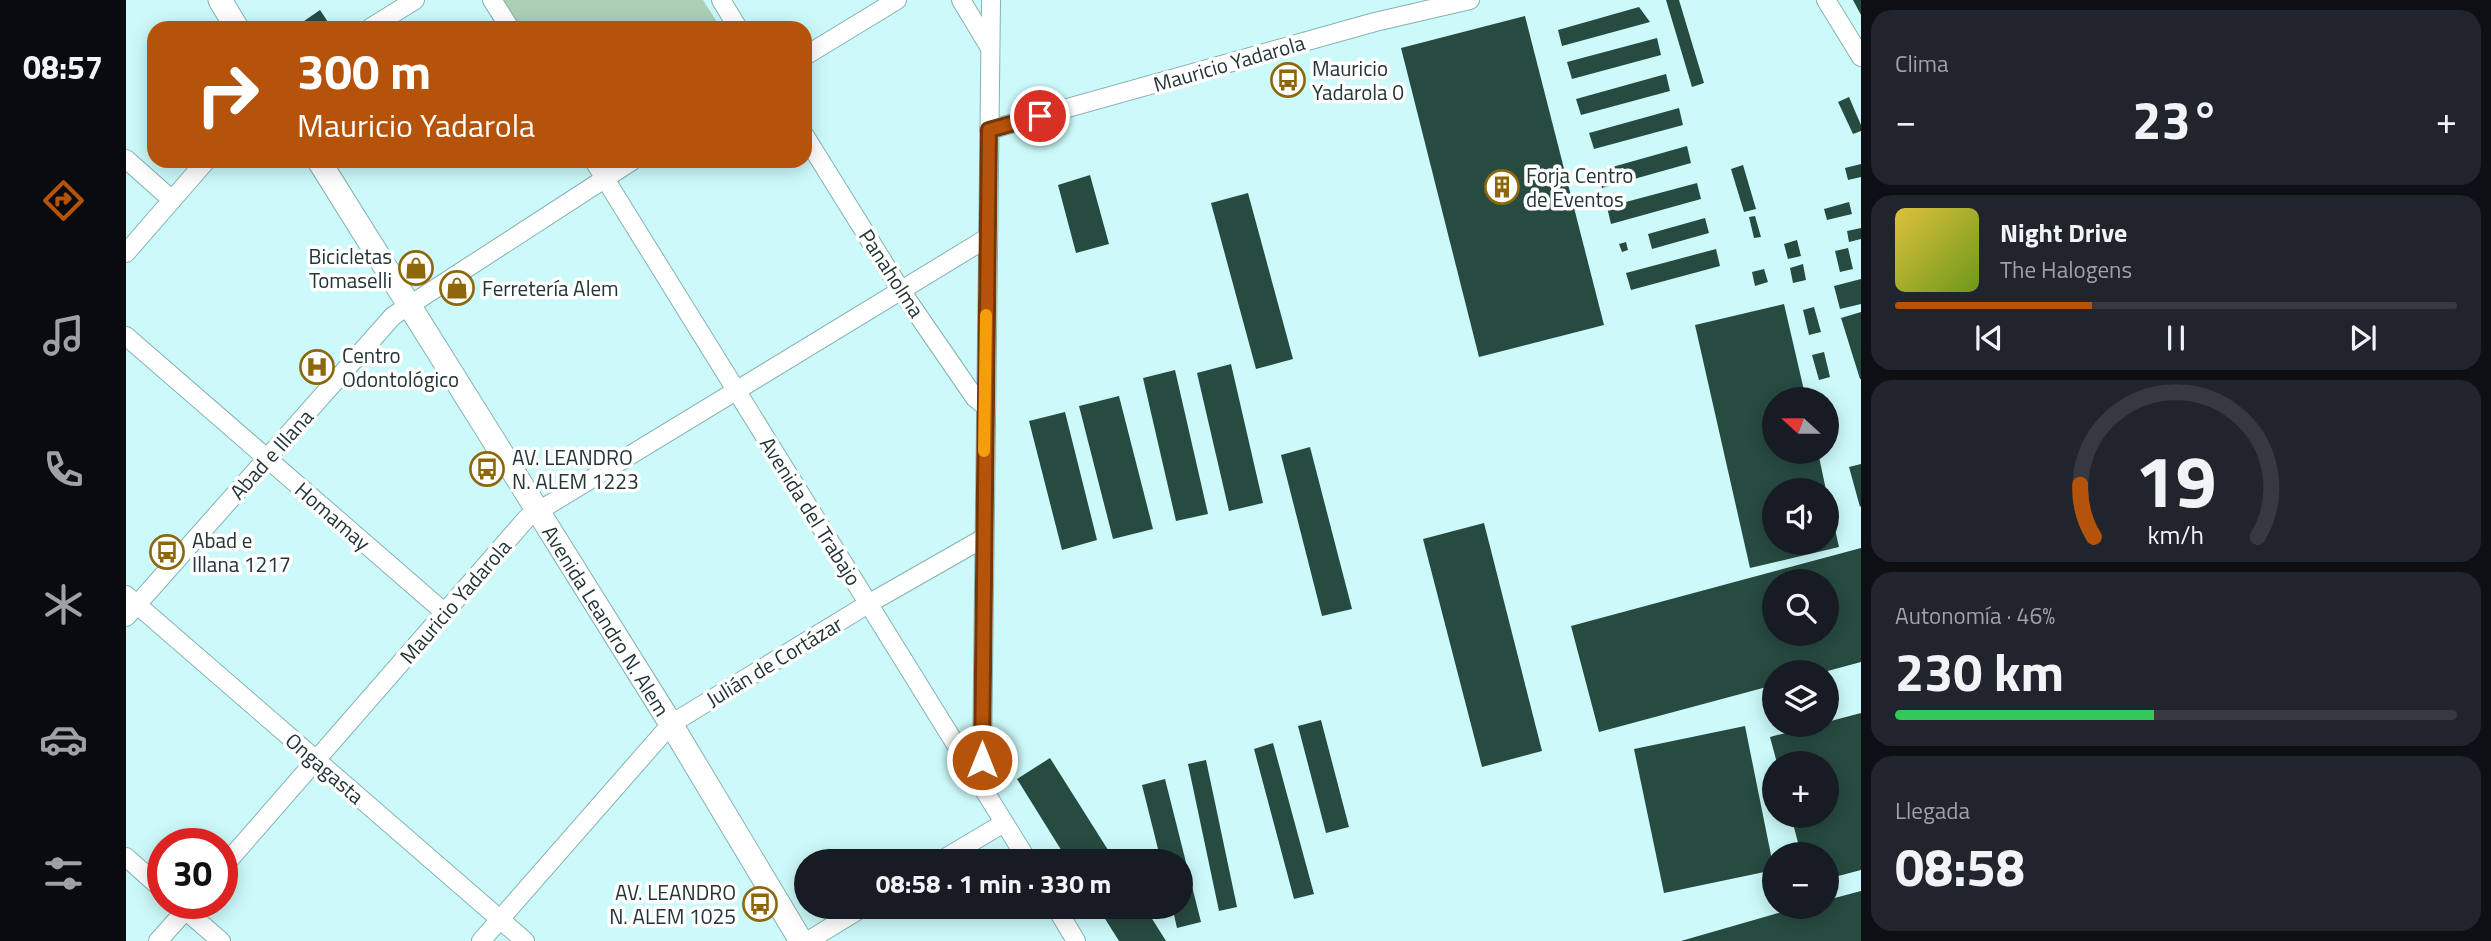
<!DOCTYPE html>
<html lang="es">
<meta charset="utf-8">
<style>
:root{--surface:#171b24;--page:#20242c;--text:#f1f3f6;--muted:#9ea1a6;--line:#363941;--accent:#b45309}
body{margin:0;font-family:"Titillium Web",sans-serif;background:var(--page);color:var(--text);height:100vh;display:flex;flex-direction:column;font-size:26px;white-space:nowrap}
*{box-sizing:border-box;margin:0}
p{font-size:23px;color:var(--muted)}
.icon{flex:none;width:38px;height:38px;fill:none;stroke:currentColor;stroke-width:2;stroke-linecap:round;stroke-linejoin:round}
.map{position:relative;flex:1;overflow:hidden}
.sheet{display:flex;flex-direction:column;gap:10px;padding:10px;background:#0d0f14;width:630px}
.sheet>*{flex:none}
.hud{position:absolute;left:21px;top:21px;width:665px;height:147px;border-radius:21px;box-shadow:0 4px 18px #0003;background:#b45309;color:#fff;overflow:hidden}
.needle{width:46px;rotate:291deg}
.fabs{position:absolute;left:1636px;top:387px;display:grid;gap:14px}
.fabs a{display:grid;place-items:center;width:77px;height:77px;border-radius:50%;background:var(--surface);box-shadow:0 4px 18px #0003;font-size:35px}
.speed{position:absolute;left:21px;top:828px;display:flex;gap:14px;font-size:35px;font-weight:700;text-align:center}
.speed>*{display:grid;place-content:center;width:91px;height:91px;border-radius:50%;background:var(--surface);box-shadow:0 4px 18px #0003;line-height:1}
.speed .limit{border:10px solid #d22;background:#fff;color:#111}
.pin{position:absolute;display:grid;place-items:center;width:60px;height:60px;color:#fff;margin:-30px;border:4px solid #fff;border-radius:50%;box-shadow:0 2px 7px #0007}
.me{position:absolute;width:77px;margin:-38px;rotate:0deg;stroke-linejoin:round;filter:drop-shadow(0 0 5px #0008)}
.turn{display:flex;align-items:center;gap:24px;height:147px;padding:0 35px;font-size:32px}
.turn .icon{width:91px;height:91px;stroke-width:2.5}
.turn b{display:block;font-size:49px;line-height:60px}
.big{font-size:52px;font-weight:700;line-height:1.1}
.sheet .card{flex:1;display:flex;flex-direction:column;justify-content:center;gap:10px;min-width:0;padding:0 24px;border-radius:21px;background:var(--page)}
.sheet .dial{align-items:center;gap:0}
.dial svg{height:182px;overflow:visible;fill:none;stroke:var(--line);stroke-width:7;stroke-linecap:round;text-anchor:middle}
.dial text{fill:var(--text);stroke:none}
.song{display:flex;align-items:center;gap:21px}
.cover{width:84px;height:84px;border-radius:10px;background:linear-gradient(135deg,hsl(50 70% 55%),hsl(80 70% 35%))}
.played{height:7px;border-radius:4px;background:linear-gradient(90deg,var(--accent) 35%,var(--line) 35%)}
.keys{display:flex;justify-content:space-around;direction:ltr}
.heat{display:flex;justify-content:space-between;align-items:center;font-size:38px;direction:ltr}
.charge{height:10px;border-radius:5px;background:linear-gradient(90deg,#34c759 46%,var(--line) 0)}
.trip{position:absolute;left:668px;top:849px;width:399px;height:70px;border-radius:35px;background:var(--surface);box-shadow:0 4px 18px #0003;font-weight:700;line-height:70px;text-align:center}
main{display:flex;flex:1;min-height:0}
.dock{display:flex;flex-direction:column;width:126px;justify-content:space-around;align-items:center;background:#090b0e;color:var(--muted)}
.dock .icon{width:49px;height:49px}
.dock .on{color:var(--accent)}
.dock b{font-size:32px;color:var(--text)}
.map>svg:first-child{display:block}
.green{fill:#add0b5}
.building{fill:#274b41;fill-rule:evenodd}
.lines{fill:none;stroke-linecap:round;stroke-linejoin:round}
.minor-casing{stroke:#86b1b2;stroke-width:20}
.major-casing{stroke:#86b1b2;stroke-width:25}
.minor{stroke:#fff;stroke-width:18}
.major{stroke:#fff;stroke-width:23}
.route-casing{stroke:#753606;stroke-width:18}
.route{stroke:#b45309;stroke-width:12}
.slow{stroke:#f59e0b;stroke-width:12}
.labels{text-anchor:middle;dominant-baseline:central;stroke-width:7;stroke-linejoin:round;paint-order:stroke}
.street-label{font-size:21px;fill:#233535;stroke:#fff}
.poi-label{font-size:21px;fill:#233535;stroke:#fff;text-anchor:start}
</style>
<main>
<nav class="dock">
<b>08:57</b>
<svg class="icon on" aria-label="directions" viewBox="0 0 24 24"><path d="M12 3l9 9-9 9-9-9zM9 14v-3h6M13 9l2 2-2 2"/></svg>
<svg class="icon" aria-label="music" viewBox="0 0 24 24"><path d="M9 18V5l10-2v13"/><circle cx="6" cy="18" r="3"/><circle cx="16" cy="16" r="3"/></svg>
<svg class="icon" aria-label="phone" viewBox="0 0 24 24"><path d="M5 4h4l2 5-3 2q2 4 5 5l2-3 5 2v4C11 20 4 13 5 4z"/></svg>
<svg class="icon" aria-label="climate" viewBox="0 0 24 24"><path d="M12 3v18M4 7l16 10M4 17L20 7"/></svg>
<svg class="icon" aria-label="car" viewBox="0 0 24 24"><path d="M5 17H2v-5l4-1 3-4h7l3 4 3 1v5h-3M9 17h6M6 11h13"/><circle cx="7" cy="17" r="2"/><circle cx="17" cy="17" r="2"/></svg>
<svg class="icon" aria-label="filters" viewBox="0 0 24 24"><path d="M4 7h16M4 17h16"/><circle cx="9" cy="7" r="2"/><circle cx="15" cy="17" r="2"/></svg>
</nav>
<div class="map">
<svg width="1735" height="941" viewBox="0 0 1735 941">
<rect width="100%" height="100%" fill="#ccfafa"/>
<path class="green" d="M377 0H577L595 28H394Z"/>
<g class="building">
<path d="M1540 0H1553L1578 83 1566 87Z"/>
<path d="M1727 0H1735V15Z"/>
<path d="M1513 7 1524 22 1436 46 1432 30Z"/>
<path d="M194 10 206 28H168Z"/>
<path d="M1399 16 1478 325 1353 357 1275 48Z"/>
<path d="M1531 38 1535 55 1446 79 1441 62Z"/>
<path d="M1540 74 1544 91 1455 115 1450 99Z"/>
<path d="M1723 97 1735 125V131L1727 134 1712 102Z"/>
<path d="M1553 108 1557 125 1468 149 1463 133Z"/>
<path d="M1561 146 1565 163 1476 188 1472 171Z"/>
<path d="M1735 164V177L1722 180 1719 168Z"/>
<path d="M1617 165 1630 209 1618 212 1605 169Z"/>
<path d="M964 175 983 244 950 253 932 185Z"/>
<path d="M1571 183 1575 199 1485 224 1481 207Z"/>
<path d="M1122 193 1167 359 1130 369 1085 203Z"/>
<path d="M1723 202 1726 214 1701 220 1698 209Z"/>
<path d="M1629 216 1635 237 1628 238 1623 217Z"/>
<path d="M1579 218 1583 233 1526 249 1522 234Z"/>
<path d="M1735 228V239L1723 242 1721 231Z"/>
<path d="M1671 240 1675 256 1662 259 1658 244Z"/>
<path d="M1500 242 1502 250 1496 252 1493 244Z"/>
<path d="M1722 248 1727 269 1714 272 1709 251Z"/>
<path d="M1590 249 1594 266 1505 290 1500 273Z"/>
<path d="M1677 264 1680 280 1667 283 1664 268Z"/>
<path d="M1638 269 1642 282 1629 286 1626 272Z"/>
<path d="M1735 279V304L1714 309 1708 286Z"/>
<path d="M1658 304 1680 399H1648V452H1692L1700 490H1648V542H1701L1702 498 1713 547 1624 568 1569 325Z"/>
<path d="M1688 307 1695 332 1683 335 1677 310Z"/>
<path d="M1735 312V379H1734L1715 318Z"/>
<path d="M1698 352 1704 377 1693 380 1686 355Z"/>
<path d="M1105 364 1137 503 1103 511 1071 373Z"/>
<path d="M1049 370 1082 514 1050 521 1017 378Z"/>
<path d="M993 396 1027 529 987 539 953 406Z"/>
<path d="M939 412 971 540 936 550 903 421Z"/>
<path d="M1184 447 1226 609 1196 616 1155 455Z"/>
<path d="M1735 464V506L1734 507 1723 467Z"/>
<path d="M1358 523 1416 751 1356 767 1297 539Z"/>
<path d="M1735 548V662L1698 672H1648V685L1473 732 1445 626ZM1648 581H1701V634H1648Z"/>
<path d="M1735 713V870L1701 879V854H1675L1665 816H1701V763H1651L1644 737Z"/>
<path d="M1195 720 1223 827 1200 833 1172 726Z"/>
<path d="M1619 726 1648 870 1538 893 1508 749Z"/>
<path d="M1147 743 1188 894 1168 899 1128 749Z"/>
<path d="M924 758 989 861H942L891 779Z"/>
<path d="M1080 760 1111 907 1093 911 1062 764Z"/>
<path d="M1039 779 1075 922 1051 928 1046 906H1055V861H1035L1016 785Z"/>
<path d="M1735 891V941H1555L1677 906H1701V900Z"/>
<path d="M971 906H1018L1040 941H993Z"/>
</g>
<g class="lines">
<g class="minor-casing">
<g id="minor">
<path d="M366 0 384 28"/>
<path d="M595 0 612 28"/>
<path d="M835 0 864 48"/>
<path d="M1700 0 1735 57"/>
<path d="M244 28 289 0"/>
<path d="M679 56 771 0"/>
<path d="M863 130 1249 22 1344 0"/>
<path d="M679 136 776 292 849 398 859 406"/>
<path d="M0 159 46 200"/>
<path d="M468 161 902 861"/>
<path d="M0 253 80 161"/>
<path d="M0 336 318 612"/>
<path d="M0 595 399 941"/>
<path d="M0 617 267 316 506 161"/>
<path d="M852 780 856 760 865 0"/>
<path d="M0 857 37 890"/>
<path d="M814 861 878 823"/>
<path d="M96 868 401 518 861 238"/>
<path d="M51 903 95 941"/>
<path d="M929 906 950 941"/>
<path d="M32 941 66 903"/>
<path d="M355 941 545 724 742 604 856 539"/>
<path d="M682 941 739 906"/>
</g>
</g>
<g class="major-casing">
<g id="major">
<path d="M94 0 111 28"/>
<path id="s1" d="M193 161 545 724 675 941"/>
</g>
</g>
<use href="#minor" class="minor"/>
<use href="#major" class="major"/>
</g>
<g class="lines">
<g class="route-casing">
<path id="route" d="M856 760 863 130 914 116"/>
</g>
<use href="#route" class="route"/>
<path class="slow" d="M858 451 860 315"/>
</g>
<defs>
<g id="bus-ring" transform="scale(1.75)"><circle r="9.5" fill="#fff" stroke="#8d6709" stroke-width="1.5"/><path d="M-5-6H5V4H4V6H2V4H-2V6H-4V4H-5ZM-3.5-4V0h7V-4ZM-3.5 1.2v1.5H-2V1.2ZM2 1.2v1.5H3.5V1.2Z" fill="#8d6709"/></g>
<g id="building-ring" transform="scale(1.75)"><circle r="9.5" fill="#fff" stroke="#8d6709" stroke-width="1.5"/><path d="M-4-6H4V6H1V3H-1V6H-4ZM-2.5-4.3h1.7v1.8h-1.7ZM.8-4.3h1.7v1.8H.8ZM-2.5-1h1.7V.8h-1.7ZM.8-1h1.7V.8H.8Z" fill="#8d6709"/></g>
<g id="shop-ring" transform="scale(1.75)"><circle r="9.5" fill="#fff" stroke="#8d6709" stroke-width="1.5"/><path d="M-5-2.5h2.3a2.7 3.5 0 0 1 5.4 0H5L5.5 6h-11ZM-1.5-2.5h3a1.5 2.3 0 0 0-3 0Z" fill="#8d6709"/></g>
<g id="hospital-ring" transform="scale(1.75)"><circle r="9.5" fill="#fff" stroke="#8d6709" stroke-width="1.5"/><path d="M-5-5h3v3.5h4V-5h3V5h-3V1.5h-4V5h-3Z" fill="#8d6709"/></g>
</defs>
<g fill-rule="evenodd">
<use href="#bus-ring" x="1162" y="80"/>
<use href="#building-ring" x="1376" y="187"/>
<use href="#shop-ring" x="290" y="268"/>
<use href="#shop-ring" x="331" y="288"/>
<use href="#hospital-ring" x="191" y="367"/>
<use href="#bus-ring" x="361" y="469"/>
<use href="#bus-ring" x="41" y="552"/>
<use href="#bus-ring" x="634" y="904"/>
</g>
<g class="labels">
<g class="street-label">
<text transform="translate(1103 63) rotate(-16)">Mauricio Yadarola</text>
<text transform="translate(766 273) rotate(57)">Panaholma</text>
<text transform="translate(145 454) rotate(-48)">Abad e Illana</text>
<text transform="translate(685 511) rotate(58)">Avenida del Trabajo</text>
<text transform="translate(207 516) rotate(41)">Homamay</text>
<text transform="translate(329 601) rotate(-49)">Mauricio Yadarola</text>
<text stroke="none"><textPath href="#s1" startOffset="542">Avenida Leandro N. Alem</textPath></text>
<text transform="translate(648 661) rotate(-31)">Julián de Cortázar</text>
<text transform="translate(199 768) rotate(41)">Ongagasta</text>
</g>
<g class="poi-label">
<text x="1186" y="68">Mauricio<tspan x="1186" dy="24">Yadarola 0</tspan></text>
<text x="1400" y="175">Forja Centro<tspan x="1400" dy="24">de Eventos</tspan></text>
<text x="266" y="256" text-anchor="end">Bicicletas<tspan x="266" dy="24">Tomaselli</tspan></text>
<text x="356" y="288">Ferretería Alem</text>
<text x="216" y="355">Centro<tspan x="216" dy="24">Odontológico</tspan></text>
<text x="386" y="457">AV. LEANDRO<tspan x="386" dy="24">N. ALEM 1223</tspan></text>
<text x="66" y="540">Abad e<tspan x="66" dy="24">Illana 1217</tspan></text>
<text x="610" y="892" text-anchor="end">AV. LEANDRO<tspan x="610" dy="24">N. ALEM 1025</tspan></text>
</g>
</g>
</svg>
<div class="fabs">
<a><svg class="needle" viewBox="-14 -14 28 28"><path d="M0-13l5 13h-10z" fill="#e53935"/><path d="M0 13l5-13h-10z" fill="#9ea1a6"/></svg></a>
<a><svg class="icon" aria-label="sound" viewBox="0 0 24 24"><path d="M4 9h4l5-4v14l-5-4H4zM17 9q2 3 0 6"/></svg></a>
<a><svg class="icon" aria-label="search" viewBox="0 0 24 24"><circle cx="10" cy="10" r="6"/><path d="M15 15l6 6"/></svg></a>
<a><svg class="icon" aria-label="layers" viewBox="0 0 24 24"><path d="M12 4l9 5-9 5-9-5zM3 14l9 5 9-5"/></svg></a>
<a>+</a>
<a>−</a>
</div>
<div class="speed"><div class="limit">30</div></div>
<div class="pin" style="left:914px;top:116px;background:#d93025"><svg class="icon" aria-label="arrive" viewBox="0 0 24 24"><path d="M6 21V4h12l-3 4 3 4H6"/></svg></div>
<svg class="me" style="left:856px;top:760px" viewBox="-20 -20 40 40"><circle r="17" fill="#b45309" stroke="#fff" stroke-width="3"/><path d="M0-11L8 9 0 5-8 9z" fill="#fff"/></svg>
<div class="trip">08:58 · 1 min · 330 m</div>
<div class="hud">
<div class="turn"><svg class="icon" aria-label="right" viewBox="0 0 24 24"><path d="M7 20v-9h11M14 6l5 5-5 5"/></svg><div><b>300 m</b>Mauricio Yadarola</div></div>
</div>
</div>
<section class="sheet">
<div class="card"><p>Clima</p>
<div class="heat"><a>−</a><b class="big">23°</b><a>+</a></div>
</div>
<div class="card">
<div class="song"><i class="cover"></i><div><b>Night Drive</b><p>The Halogens</p></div></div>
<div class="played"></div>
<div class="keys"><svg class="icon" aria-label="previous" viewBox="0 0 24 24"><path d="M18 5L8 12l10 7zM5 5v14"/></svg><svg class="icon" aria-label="pause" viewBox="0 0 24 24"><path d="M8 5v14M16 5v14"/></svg><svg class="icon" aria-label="next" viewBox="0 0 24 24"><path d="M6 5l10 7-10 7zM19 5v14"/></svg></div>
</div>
<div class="card dial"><svg viewBox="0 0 100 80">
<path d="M14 69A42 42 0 1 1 86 69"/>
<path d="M14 69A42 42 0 0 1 8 46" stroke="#b45309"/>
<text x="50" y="56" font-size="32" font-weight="700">19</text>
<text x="50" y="72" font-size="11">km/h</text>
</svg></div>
<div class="card"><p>Autonomía · 46%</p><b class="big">230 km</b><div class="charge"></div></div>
<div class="card"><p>Llegada</p><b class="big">08:58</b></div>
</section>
</main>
